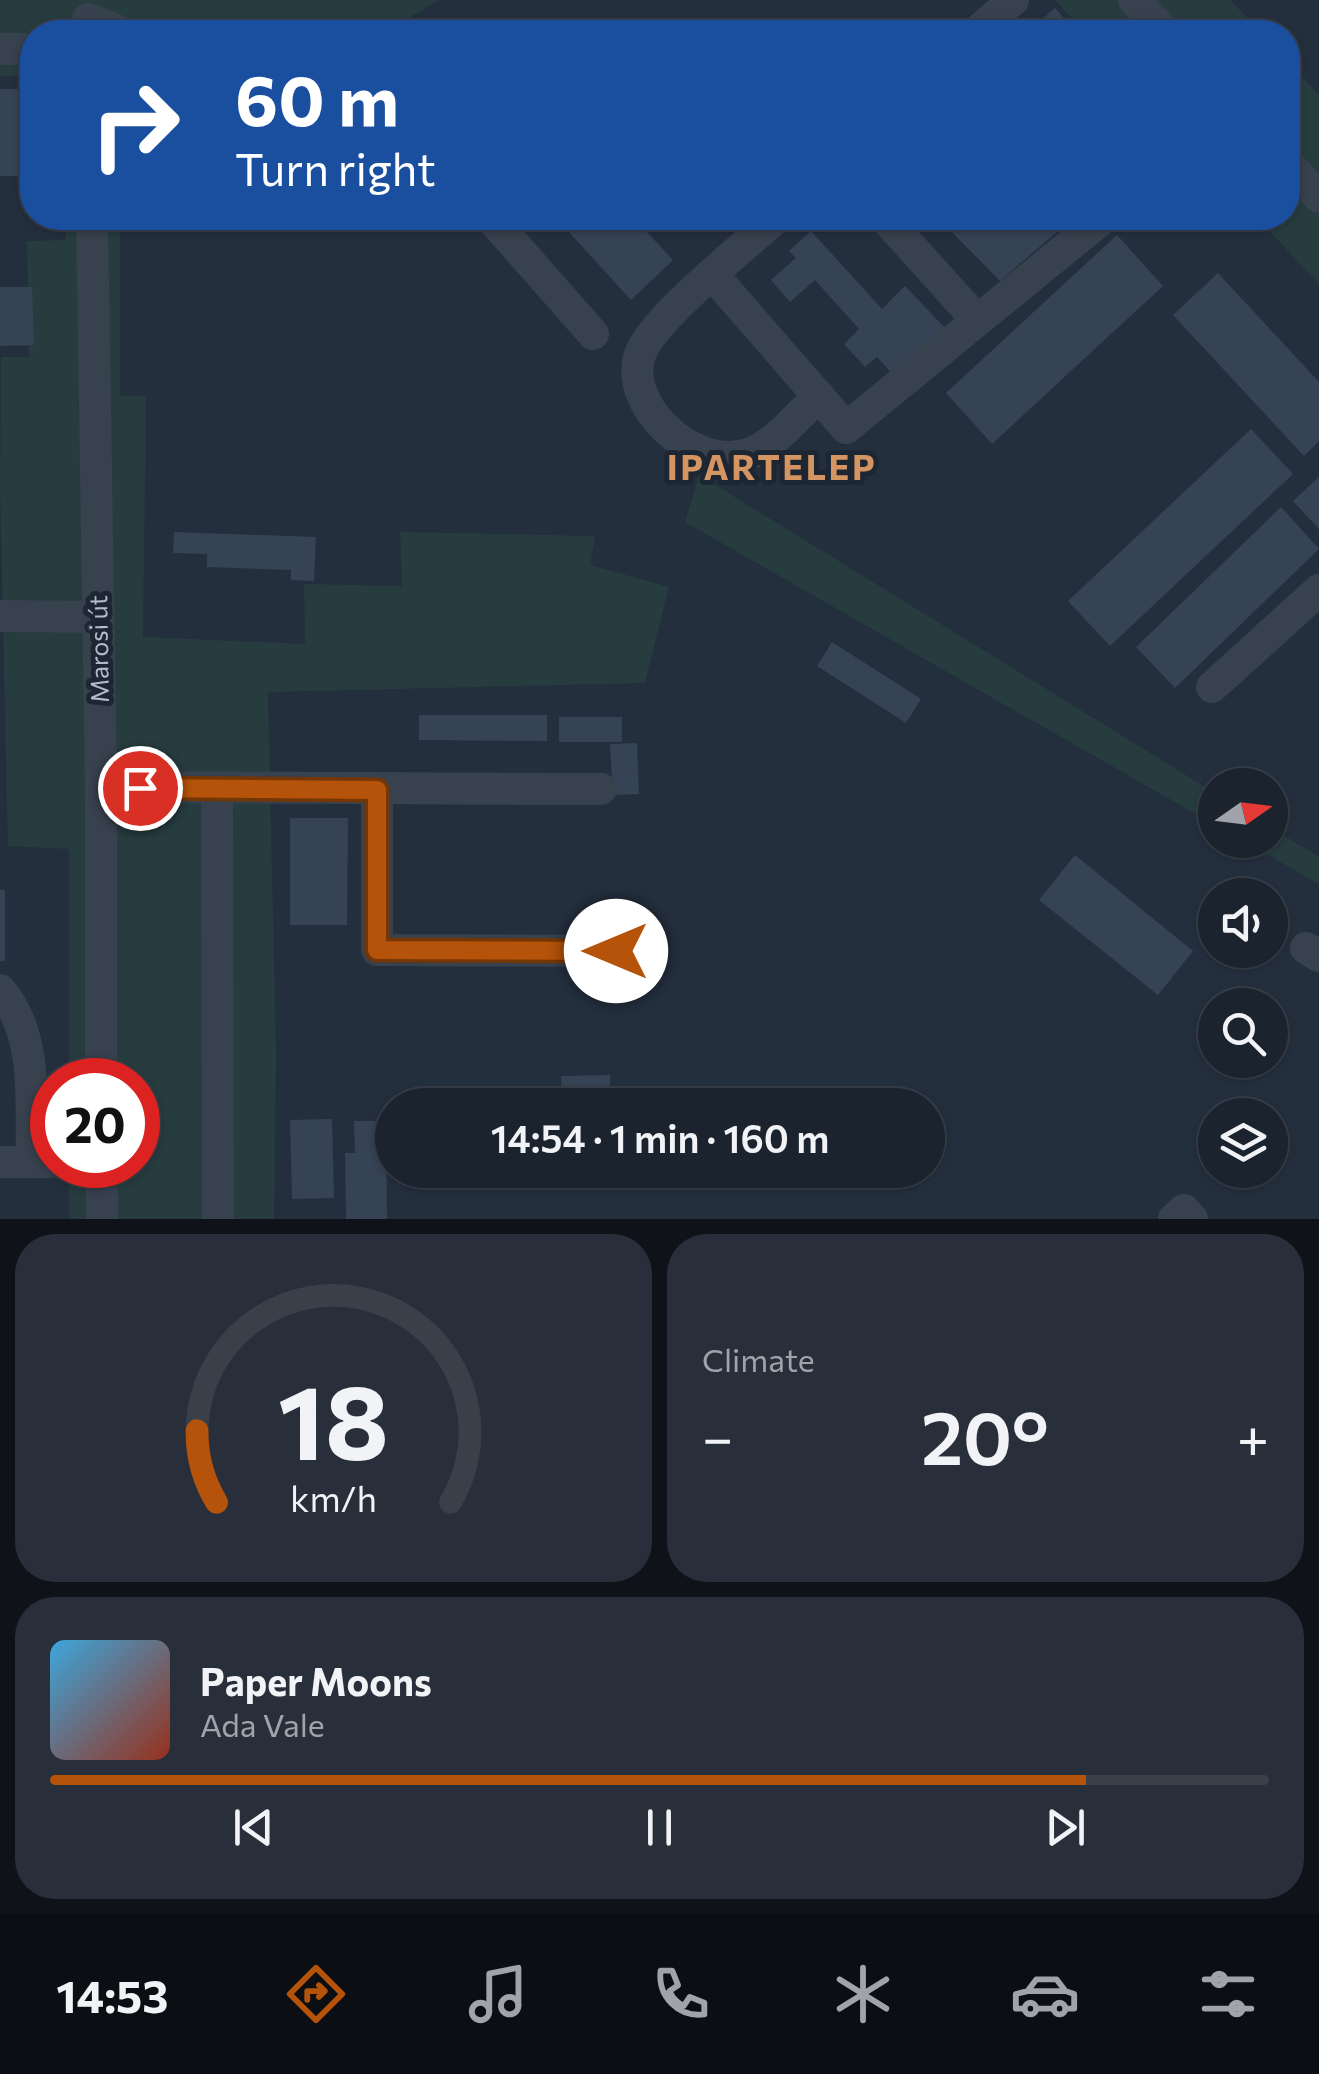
<!DOCTYPE html>
<meta charset="utf-8">
<style>
:root{--surface:#1b232e;--page:#282f3a;--text:#f1f3f6;--muted:#a0a4aa;--line:#39404a;--accent:#b45309}
body{margin:0;font-family:Commissioner,sans-serif;background:var(--page);color:var(--text);height:100vh;display:flex;flex-direction:column;font-size:38px;white-space:nowrap}
*{box-sizing:border-box;margin:0}
p{font-size:32px;color:var(--muted)}
.icon{flex:none;width:55px;height:55px;fill:none;stroke:currentColor;stroke-width:2;stroke-linecap:round;stroke-linejoin:round}
.map{position:relative;height:1219px;overflow:hidden}
.panel{display:flex;flex-direction:column;gap:15px;padding:15px;background:#0f1319;flex:1}
.panel>*{flex:none}
.banner{position:absolute;left:20px;top:20px;width:1280px;height:210px;border-radius:40px;box-shadow:0 2px 8px #0004,0 0 0 2px var(--line);background:#1a4fa0;color:#fff;overflow:hidden}
.needle{width:65px;rotate:76deg}
.controls{position:absolute;left:1198px;top:768px;display:grid;gap:20px}
.controls a{display:grid;place-items:center;width:90px;height:90px;border-radius:50%;background:var(--surface);box-shadow:0 2px 8px #0004,0 0 0 2px var(--line);font-size:50px}
.speed{position:absolute;left:30px;top:1058px;display:flex;gap:20px;font-size:50px;font-weight:700;text-align:center}
.speed>*{display:grid;place-content:center;width:130px;height:130px;border-radius:50%;background:var(--surface);box-shadow:0 2px 8px #0004,0 0 0 2px var(--line);line-height:1}
.speed .limit{border:15px solid #d22;background:#fff;color:#111}
.pin{position:absolute;display:grid;place-items:center;width:85px;height:85px;color:#fff;margin:-42px;border:5px solid #fff;border-radius:50%;box-shadow:0 2px 10px #0007}
.me{position:absolute;width:110px;margin:-55px;rotate:270deg;stroke-linejoin:round;filter:drop-shadow(0 0 8px #0008)}
.turn{display:flex;align-items:center;gap:35px;height:210px;padding:0 50px;font-size:45px}
.turn .icon{width:130px;height:130px;stroke-width:2.5}
.turn b{display:block;font-size:70px;line-height:85px}
.big{font-size:75px;font-weight:600;line-height:1.1}
.panel .widget{flex:1;display:flex;flex-direction:column;justify-content:center;gap:15px;min-width:0;padding:0 35px;border-radius:40px;background:var(--page)}
.panel .dial{align-items:center;gap:0}
.dial svg{height:260px;overflow:visible;fill:none;stroke:var(--line);stroke-width:7;stroke-linecap:round;text-anchor:middle}
.dial text{fill:var(--text);stroke:none}
.song{display:flex;align-items:center;gap:30px}
.cover{width:120px;height:120px;border-radius:15px;background:linear-gradient(135deg,hsl(200 70% 55%),hsl(10 70% 35%))}
.played{height:10px;border-radius:5px;background:linear-gradient(90deg,var(--accent) 85%,var(--line) 85%)}
.keys{display:flex;justify-content:space-around;direction:ltr}
.heat{display:flex;justify-content:space-between;align-items:center;font-size:55px;direction:ltr}
.panel .tiles{flex:1;display:grid;gap:15px;grid-template-columns:1fr 1fr}
.widget:last-child{grid-column:span 2}
.trip{position:absolute;left:375px;top:1088px;width:570px;height:100px;border-radius:50px;background:var(--surface);box-shadow:0 2px 8px #0004,0 0 0 2px var(--line);font-weight:600;line-height:100px;text-align:center}
.menu{display:flex;height:160px;justify-content:space-around;align-items:center;background:#0b0e12;color:var(--muted)}
.menu .icon{width:70px;height:70px}
.menu .active{color:var(--accent)}
.menu b{font-size:45px;color:var(--text)}
.map>svg:first-child{display:block}
.green{fill:#263c3f}
.building{fill:#364354}
.lines{fill:none;stroke-linecap:round;stroke-linejoin:round}
.minor{stroke:#38414e;stroke-width:32}
.route-casing{stroke:#753606;stroke-width:25}
.route{stroke:#b45309;stroke-width:18}
.labels{text-anchor:middle;dominant-baseline:central;stroke-width:10;stroke-linejoin:round;paint-order:stroke}
.street-label{font-size:25px;fill:#b4bcc9;stroke:#1d2633}
.district-label{font-size:35px;font-weight:bold;letter-spacing:2.5px;fill:#d59563;stroke:#1d2633}
</style>
<div class="map">
<svg width="1319" height="1219" viewBox="0 0 1319 1219">
<rect width="100%" height="100%" fill="#242f3e"/>
<g class="green">
<path d="M0 0H439L386 32H32V76H0Z"/>
<path d="M1055 0H1230L1261 32H1085Z"/>
<path d="M1288 61 1319 95V284L1257 218H1288Z"/>
<path d="M66 218H120V396H146L143 637 305 644 304 584 402 586 400 532 595 536 590 565 669 587 645 683 268 692 276 1054 274 1219H69V1165H138V1080H69V849L8 846 0 488 1 357H29L27 241 66 240Z"/>
<path d="M699 475 1215 793V825L685 522Z"/>
<path d="M1270 827 1319 857V884L1242 840H1270Z"/>
</g>
<g class="building">
<path d="M1055 8 1076 32H1027Z"/>
<path d="M0 89H23L24 176H0Z"/>
<path d="M556 218H634L673 260 631 300Z"/>
<path d="M938 218H1073L1000 281Z"/>
<path d="M811 231 882 309 905 286 946 329 895 377 877 357 865 367 844 344 859 329 815 280 790 302 771 280 796 258 789 251Z"/>
<path d="M1117 235 1163 286 992 444 946 393Z"/>
<path d="M1218 273 1319 382V441L1304 456 1173 315Z"/>
<path d="M0 287H32L34 345 0 346Z"/>
<path d="M1251 429 1293 474 1110 646 1068 601Z"/>
<path d="M1319 477V529L1293 501Z"/>
<path d="M1281 507 1319 549 1175 688 1136 647Z"/>
<path d="M174 532 316 537 314 581 291 580V570L207 567V554L173 553Z"/>
<path d="M832 642 921 699 906 723 817 666Z"/>
<path d="M419 715H547V741L419 740Z"/>
<rect x="559" y="717" width="63" height="25"/>
<path d="M637 743 639 794 613 795 610 744Z"/>
<path d="M290 818H348L347 925H290Z"/>
<path d="M1075 855 1193 951 1158 995 1039 900Z"/>
<rect x="0" y="890" width="5" height="71"/>
<path d="M610 1075V1105H562L561 1076Z"/>
<path d="M332 1119 334 1198 292 1199 290 1120Z"/>
<path d="M354 1121H386L387 1219H346L345 1153H355Z"/>
</g>
<g class="lines">
<g class="minor">
<path d="M1134 0 1165 32"/>
<path d="M88 19 121 32"/>
<path d="M977 32 1013 0"/>
<path d="M0 49H32"/>
<path d="M1288 164 1319 197"/>
<path d="M92 218 101 787V1080"/>
<path d="M491 218 593 334"/>
<path d="M776 218C744 247 656 316 641 352 620 403 693 472 748 454 774 446 798 415 819 396"/>
<path d="M885 218 977 320"/>
<path d="M713 275 846 428 1103 218"/>
<path d="M0 616 98 617"/>
<path d="M1212 687 1319 590"/>
<path d="M101 787 601 789"/>
<path d="M217 789 218 1219"/>
<path d="M377 790V950L615 951"/>
<path d="M1306 948 1319 956"/>
<path d="M0 990C40 1036 30 1105 32 1162"/>
<path d="M0 1162H52"/>
<path d="M102 1165V1219"/>
<path d="M1174 1219 1184 1210 1192 1219"/>
</g>
</g>
<g class="lines">
<g class="route-casing">
<path id="route" d="M140 788 377 790V950L616 951"/>
</g>
<use href="#route" class="route"/>
</g>
<g class="labels">
<g class="street-label">
<text transform="translate(98 649) rotate(-91)">Marosi út</text>
</g>
<g class="district-label">
<text x="772" y="465">IPARTELEP</text>
</g>
</g>
</svg>
<div class="controls">
<a><svg class="needle" viewBox="-14 -14 28 28"><path d="M0-13l5 13h-10z" fill="#e53935"/><path d="M0 13l5-13h-10z" fill="#a0a4aa"/></svg></a>
<a><svg class="icon" aria-label="sound" viewBox="0 0 24 24"><path d="M4 9h4l5-4v14l-5-4H4zM17 9q2 3 0 6"/></svg></a>
<a><svg class="icon" aria-label="search" viewBox="0 0 24 24"><circle cx="10" cy="10" r="6"/><path d="M15 15l6 6"/></svg></a>
<a><svg class="icon" aria-label="layers" viewBox="0 0 24 24"><path d="M12 4l9 5-9 5-9-5zM3 14l9 5 9-5"/></svg></a>
</div>
<div class="speed"><div class="limit">20</div></div>
<div class="pin" style="left:140px;top:788px;background:#d93025"><svg class="icon" aria-label="arrive" viewBox="0 0 24 24"><path d="M6 21V4h12l-3 4 3 4H6"/></svg></div>
<svg class="me" style="left:616px;top:951px" viewBox="-20 -20 40 40"><circle r="19" fill="#fff"/><path d="M0-13L10 11 0 6-10 11z" fill="#b45309"/></svg>
<div class="trip">14:54 · 1 min · 160 m</div>
<div class="banner">
<div class="turn"><svg class="icon" aria-label="right" viewBox="0 0 24 24"><path d="M7 20v-9h11M14 6l5 5-5 5"/></svg><div><b>60 m</b>Turn right</div></div>
</div>
</div>
<section class="panel">
<div class="tiles">
<div class="widget dial"><svg viewBox="0 0 100 80">
<path d="M14 69A42 42 0 1 1 86 69"/>
<path d="M14 69A42 42 0 0 1 8 47" stroke="#b45309"/>
<text x="50" y="56" font-size="32" font-weight="700">18</text>
<text x="50" y="72" font-size="11">km/h</text>
</svg></div>
<div class="widget"><p>Climate</p>
<div class="heat"><a>−</a><b class="big">20°</b><a>+</a></div>
</div>
<div class="widget">
<div class="song"><i class="cover"></i><div><b>Paper Moons</b><p>Ada Vale</p></div></div>
<div class="played"></div>
<div class="keys"><svg class="icon" aria-label="previous" viewBox="0 0 24 24"><path d="M18 5L8 12l10 7zM5 5v14"/></svg><svg class="icon" aria-label="pause" viewBox="0 0 24 24"><path d="M8 5v14M16 5v14"/></svg><svg class="icon" aria-label="next" viewBox="0 0 24 24"><path d="M6 5l10 7-10 7zM19 5v14"/></svg></div>
</div>
</div>
</section>
<nav class="menu">
<b>14:53</b>
<svg class="icon active" aria-label="directions" viewBox="0 0 24 24"><path d="M12 3l9 9-9 9-9-9zM9 14v-3h6M13 9l2 2-2 2"/></svg>
<svg class="icon" aria-label="music" viewBox="0 0 24 24"><path d="M9 18V5l10-2v13"/><circle cx="6" cy="18" r="3"/><circle cx="16" cy="16" r="3"/></svg>
<svg class="icon" aria-label="phone" viewBox="0 0 24 24"><path d="M5 4h4l2 5-3 2q2 4 5 5l2-3 5 2v4C11 20 4 13 5 4z"/></svg>
<svg class="icon" aria-label="climate" viewBox="0 0 24 24"><path d="M12 3v18M4 7l16 10M4 17L20 7"/></svg>
<svg class="icon" aria-label="car" viewBox="0 0 24 24"><path d="M5 17H2v-5l4-1 3-4h7l3 4 3 1v5h-3M9 17h6M6 11h13"/><circle cx="7" cy="17" r="2"/><circle cx="17" cy="17" r="2"/></svg>
<svg class="icon" aria-label="filters" viewBox="0 0 24 24"><path d="M4 7h16M4 17h16"/><circle cx="9" cy="7" r="2"/><circle cx="15" cy="17" r="2"/></svg>
</nav>
